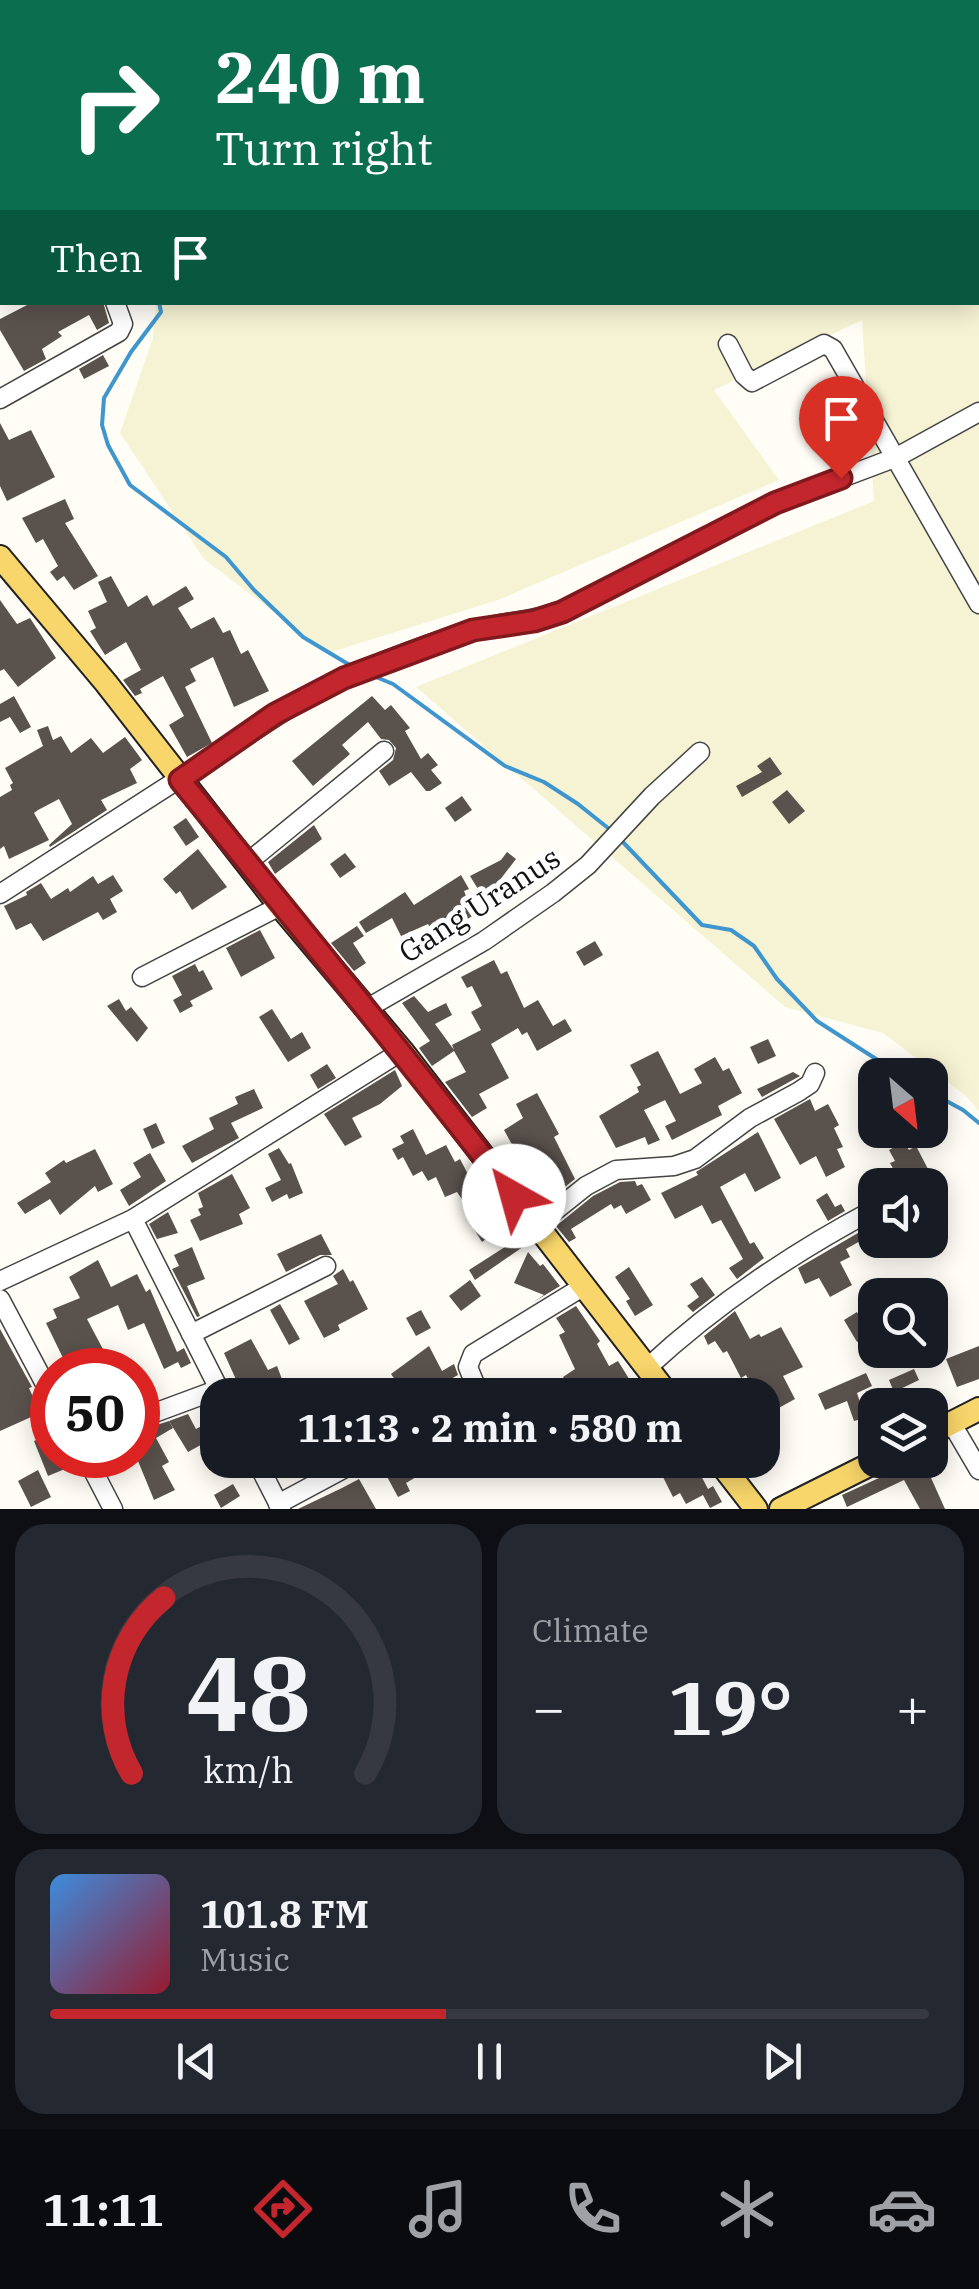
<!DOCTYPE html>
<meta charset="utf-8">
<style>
:root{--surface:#171b24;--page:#242831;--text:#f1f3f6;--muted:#9ea1a6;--line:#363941;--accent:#c4262e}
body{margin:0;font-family:"IBM Plex Serif",serif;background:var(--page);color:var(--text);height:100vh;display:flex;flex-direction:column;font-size:38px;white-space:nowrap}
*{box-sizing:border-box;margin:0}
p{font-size:32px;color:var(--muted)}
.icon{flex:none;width:55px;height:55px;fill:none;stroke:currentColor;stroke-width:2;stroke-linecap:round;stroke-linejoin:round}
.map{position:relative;height:1509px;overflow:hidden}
.panel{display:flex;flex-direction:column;gap:15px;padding:15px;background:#0d0f14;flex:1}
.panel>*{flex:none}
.guide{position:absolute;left:0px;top:0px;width:980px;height:305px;box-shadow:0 5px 25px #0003;background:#0b6e4f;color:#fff;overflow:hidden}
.needle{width:65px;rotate:152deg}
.buttons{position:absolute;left:858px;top:1058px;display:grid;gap:20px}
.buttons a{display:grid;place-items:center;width:90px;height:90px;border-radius:20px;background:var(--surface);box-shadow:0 5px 25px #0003;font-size:50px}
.speed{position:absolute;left:30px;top:1348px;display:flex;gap:20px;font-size:50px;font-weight:700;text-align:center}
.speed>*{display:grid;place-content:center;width:130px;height:130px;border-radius:50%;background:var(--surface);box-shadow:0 5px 25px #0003;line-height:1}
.speed .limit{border:15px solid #d22;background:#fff;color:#111}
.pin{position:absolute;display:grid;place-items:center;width:85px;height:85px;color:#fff;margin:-102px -42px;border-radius:50% 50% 50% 0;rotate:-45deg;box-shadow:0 0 10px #0007}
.pin .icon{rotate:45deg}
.me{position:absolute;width:110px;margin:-55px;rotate:322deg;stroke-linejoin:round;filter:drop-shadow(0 0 8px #0008)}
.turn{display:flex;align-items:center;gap:35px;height:210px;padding:0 50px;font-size:45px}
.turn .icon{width:130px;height:130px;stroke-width:2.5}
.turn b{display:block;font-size:70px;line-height:85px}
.then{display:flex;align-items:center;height:95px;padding:0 50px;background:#0003;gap:20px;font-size:38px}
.big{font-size:75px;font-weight:700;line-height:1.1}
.panel .card{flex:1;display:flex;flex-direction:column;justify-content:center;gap:15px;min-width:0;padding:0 35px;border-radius:30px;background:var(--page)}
.panel .dial{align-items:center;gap:0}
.dial svg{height:260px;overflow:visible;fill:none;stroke:var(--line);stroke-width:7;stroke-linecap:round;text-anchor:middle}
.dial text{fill:var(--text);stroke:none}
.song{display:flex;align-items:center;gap:30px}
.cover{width:120px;height:120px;border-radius:15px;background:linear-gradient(135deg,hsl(210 70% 55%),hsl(350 70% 35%))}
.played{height:10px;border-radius:5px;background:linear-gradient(90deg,var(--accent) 45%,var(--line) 45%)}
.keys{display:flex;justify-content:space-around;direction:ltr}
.heat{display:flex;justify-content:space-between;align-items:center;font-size:55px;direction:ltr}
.panel .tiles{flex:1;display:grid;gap:15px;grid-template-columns:1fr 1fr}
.card:last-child{grid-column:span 2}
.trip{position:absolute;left:200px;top:1378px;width:580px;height:100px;border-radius:30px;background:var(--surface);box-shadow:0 5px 25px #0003;font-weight:700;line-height:100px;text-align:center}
.tab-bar{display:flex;height:160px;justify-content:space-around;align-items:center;background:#090b0e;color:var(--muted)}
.tab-bar .icon{width:70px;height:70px}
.tab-bar .active{color:var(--accent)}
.tab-bar b{font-size:45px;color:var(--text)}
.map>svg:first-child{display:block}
.farmland{fill:#f6f3d4}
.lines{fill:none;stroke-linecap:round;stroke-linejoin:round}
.stream{stroke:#3f96cf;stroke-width:4}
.building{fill:#5a524d}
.minor-casing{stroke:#444;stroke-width:21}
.major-casing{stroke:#222;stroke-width:26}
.minor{stroke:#fff;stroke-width:18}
.major{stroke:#f9d66b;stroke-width:22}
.route-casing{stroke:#7f191e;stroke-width:25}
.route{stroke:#c4262e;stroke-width:18}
.labels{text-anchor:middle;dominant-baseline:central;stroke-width:10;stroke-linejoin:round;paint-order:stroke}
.street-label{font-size:30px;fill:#111;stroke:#fff}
</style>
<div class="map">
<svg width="979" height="1509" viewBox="0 0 979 1509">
<rect width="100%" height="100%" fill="#fffdf5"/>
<path class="farmland" d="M88 0H979V1111L966 1096 883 1033 785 1007 416 687 874 501 862 320 714 390 779 480 498 600 328 653 204 559 120 433 153 338 156 303 978 302V2H87Z"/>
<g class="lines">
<g class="stream">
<path d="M0 13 2 15"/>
<path d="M159 302 161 312 131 352 104 398 102 425 108 445 130 485 226 557 254 590 303 637 353 667"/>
<path d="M371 675 393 684 505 766 544 782 578 804 613 832"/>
<path d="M620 839 702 925 731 930 754 946 777 979 817 1021 901 1075"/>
<path d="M930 1092 963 1110 979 1123"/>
</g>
</g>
<g class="building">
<path d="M33 302H103L109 323 97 330 89 315 58 332 62 336 42 349 46 359 24 371 0 330V319Z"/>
<path d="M103 355 109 366 84 379 79 369Z"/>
<path d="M0 423 9 440 31 430 55 477 7 501 0 486Z"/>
<path d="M65 499 74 519 65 523 98 576 74 590 64 576 57 581 50 572 58 566 43 539 36 543 22 518Z"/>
<path d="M111 576 128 607 147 595 153 606 186 586 194 599 178 608 191 629 214 617 223 633 230 630 241 654 248 650 269 691 234 707 213 657 190 669 196 681 185 687 212 743 187 757 169 725 184 716 163 676 140 689 142 693 135 696 123 680 141 670 126 642 105 655 90 631 96 628 88 611 107 602 98 582Z"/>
<path d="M0 600 17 624 30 618 56 658 18 687 4 669 0 671Z"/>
<path d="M14 696 31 727 20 733 10 717 0 722V704Z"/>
<path d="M372 696 385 710 391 705 410 728 405 731 421 759 428 753 438 765 431 770 442 783 430 791H426L411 772 389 786 379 771 393 760 396 748 389 740 381 739 368 722 342 745 350 754 313 786 292 761Z"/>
<path d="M48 726 53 740 61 736 71 753 91 738 103 753 125 737 142 760 130 769 137 783 101 800 107 810 50 847 49 845 72 824 59 799 38 810 34 813 49 840 9 859 4 846 0 849V797L12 790 10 785 13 783 5 768 43 746 37 730Z"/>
<path d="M770 757 782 774 742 797 736 786 762 772 757 766Z"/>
<path d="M787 790 805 811 789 824 772 802Z"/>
<path d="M462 796 472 810 455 822 445 808Z"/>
<path d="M186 818 199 837 186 846 173 827Z"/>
<path d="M314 825 322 839 275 874 268 862Z"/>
<path d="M198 849 227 887 192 910 180 891 176 894 163 879Z"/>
<path d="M507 852 516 859 496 885 481 894 470 876 501 860Z"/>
<path d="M345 853 356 867 340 878 330 864Z"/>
<path d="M113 875 123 891 110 899 117 912 103 920 98 912 43 941 31 923 16 930 4 906 27 895 26 892 41 883 51 899 68 888 70 892 93 876 98 884Z"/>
<path d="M461 875 469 889 464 891 474 915 451 929 453 934 437 942 428 924 401 936 392 918 366 933 359 922 405 892 414 905Z"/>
<path d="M357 926 364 936 353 943 366 963 354 971 331 943Z"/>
<path d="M260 930 275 958 241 977 226 948Z"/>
<path d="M595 941 603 955 584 966 576 952Z"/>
<path d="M494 960 501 974 507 971 524 1008 538 1000 553 1026 565 1019 572 1031 537 1051 527 1032 522 1035 518 1028 491 1044 509 1078 479 1094 487 1108 472 1117 445 1082 466 1072 454 1051 432 1066 419 1048 430 1041 402 1003 414 996 428 1012 446 1003 452 1015 435 1024 454 1050 452 1045 481 1030 471 1012 482 1006 472 986 467 988 461 977Z"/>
<path d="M195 964 199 972 203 970 213 989 190 1001 193 1006 180 1013 173 1000 182 995 172 976Z"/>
<path d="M119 999 126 1011 131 1007 148 1028 137 1042 107 1006Z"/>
<path d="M272 1009 291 1039 302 1032 311 1048 288 1062 259 1017Z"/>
<path d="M768 1039 776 1056 758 1064 750 1047Z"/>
<path d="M658 1051 680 1094 702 1083 694 1069 715 1057 723 1071 729 1068 742 1093 718 1106 722 1115 672 1140 665 1126 676 1121 665 1100 644 1110 660 1140 648 1145 645 1137 616 1148 599 1116 639 1092 637 1087 641 1085 630 1065Z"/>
<path d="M327 1064 336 1078 318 1089 310 1075Z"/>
<path d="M395 1070 402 1086 380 1104 352 1118 362 1137 345 1146 324 1114Z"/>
<path d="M793 1072 800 1076 762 1097 757 1089Z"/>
<path d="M254 1089 263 1108 231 1123 239 1138 192 1163 182 1146 214 1129 209 1118 238 1104 235 1097Z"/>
<path d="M537 1093 559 1134 554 1137 575 1179 557 1193 554 1188 537 1201 524 1184 531 1179 504 1130 523 1118 516 1104Z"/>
<path d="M810 1099 815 1111 828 1104 839 1125 834 1128 843 1147 837 1149 845 1167 826 1177 816 1156 800 1165 774 1119Z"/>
<path d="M156 1123 165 1143 152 1149 143 1129Z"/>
<path d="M413 1129 426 1155 446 1145 455 1162 460 1159 479 1195 493 1211 497 1209 506 1224 482 1242 467 1218 473 1215 457 1192 445 1197 436 1177 428 1181 422 1171 413 1176 403 1157 398 1160 392 1149 404 1143 400 1136Z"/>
<path d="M758 1132 781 1178 755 1192 745 1173 720 1187 750 1244 754 1242 764 1258 737 1279 729 1268 743 1259 721 1220 712 1224 702 1205 675 1219 661 1193 698 1175 696 1172Z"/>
<path d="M904 1142 909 1150 916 1146 928 1169 912 1178 916 1185H902L890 1163 895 1161 889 1150Z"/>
<path d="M279 1148 289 1164 291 1163 303 1193 289 1199 287 1194 272 1202 265 1188 281 1180 268 1154Z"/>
<path d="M95 1149 113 1184 98 1192 95 1186 60 1215 50 1199 25 1214 17 1203 51 1182 45 1173 64 1160 66 1163Z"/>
<path d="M150 1153 166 1181 129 1206 120 1190 141 1177 133 1163Z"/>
<path d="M232 1174 250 1208 239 1214 243 1224 200 1241 190 1220 201 1215 198 1209 203 1207 198 1193Z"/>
<path d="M635 1181 637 1186 642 1184 651 1200 626 1214 621 1205 614 1209 611 1204 571 1229 576 1238 569 1242 556 1226 593 1196 620 1182Z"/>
<path d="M827 1193 835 1207 841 1204 845 1211 828 1221 816 1200Z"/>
<path d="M168 1212 178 1233 157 1239 149 1224Z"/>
<path d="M858 1233 862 1240 846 1249 850 1257 840 1262 852 1285 830 1297 819 1278 805 1284 798 1268Z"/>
<path d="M321 1234 332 1255H320L286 1272 277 1254Z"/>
<path d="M525 1234 530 1242 475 1280 469 1270Z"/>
<path d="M192 1247 205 1279 187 1286 200 1316 197 1317 172 1269 179 1266 174 1255Z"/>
<path d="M528 1252 540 1266 543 1264 560 1286 532 1303 544 1295 514 1283Z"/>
<path d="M98 1260 111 1287 137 1274 146 1292 150 1289 177 1352 184 1348 191 1363 181 1368 178 1362 164 1369 144 1323 128 1330 118 1305 87 1319 114 1370H52L50 1367 64 1360 46 1323 57 1318 53 1309 80 1298 69 1277Z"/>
<path d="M629 1267 653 1305 635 1316 626 1301 630 1299 615 1277Z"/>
<path d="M343 1269 350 1282 353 1280 368 1309 338 1325 340 1330 324 1338 304 1301 338 1284 333 1276Z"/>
<path d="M702 1277 715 1295 693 1312 687 1306 699 1297 690 1284Z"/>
<path d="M470 1280 481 1296 461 1311 449 1296Z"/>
<path d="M280 1304 300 1339 289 1345 270 1310Z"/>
<path d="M576 1306 600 1341 597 1344 609 1366 618 1361 639 1395H575L563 1377 575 1369 559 1335 565 1332 556 1318Z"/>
<path d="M421 1310 431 1328 416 1336 406 1318Z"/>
<path d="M735 1311 750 1339 759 1334 761 1337 781 1327 803 1367 783 1376 795 1399 775 1410 764 1390 756 1394 746 1375 741 1378 727 1351 723 1353 715 1341 708 1345 704 1336Z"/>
<path d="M857 1312 870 1335 857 1342 844 1320Z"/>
<path d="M0 1329 32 1387 29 1388 40 1413 0 1431Z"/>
<path d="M251 1339 268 1370 277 1366 288 1395H243L224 1353Z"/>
<path d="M429 1346 442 1371 454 1364 458 1375 449 1380 458 1395H406L391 1374Z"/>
<path d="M979 1346V1379L957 1387 946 1359Z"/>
<path d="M914 1369 919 1380 894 1392 889 1380Z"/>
<path d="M866 1373 872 1386 857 1393 865 1418 854 1421 847 1401 825 1410 818 1394Z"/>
<path d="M188 1414 196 1429 214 1419 218 1425V1441L210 1445 208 1441 188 1452 169 1421Z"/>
<path d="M169 1421 173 1428 156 1438 169 1462 162 1466 175 1490 154 1500 138 1461V1431Z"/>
<path d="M47 1435 52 1455 58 1459 67 1455 72 1466 48 1476 34 1441Z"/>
<path d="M378 1460H445L406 1483 410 1491 398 1497Z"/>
<path d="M679 1460H703L704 1464 697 1468 708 1489 713 1486 722 1502 710 1508 703 1495 686 1504 680 1493 673 1497 662 1475 682 1464Z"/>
<path d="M918 1460H923L945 1509H920L904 1480 847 1507 842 1495Z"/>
<path d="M38 1470 51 1497 31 1507 18 1481Z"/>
<path d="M359 1479 376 1509H298L342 1488Z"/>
<path d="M233 1484 240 1496 221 1508 214 1495Z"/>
</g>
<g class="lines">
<g class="minor-casing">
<g id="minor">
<path d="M71 2 73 0"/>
<path d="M0 77 2 74"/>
<path d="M728 344 744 375 752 382 824 344 833 349 979 604"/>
<path d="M0 399 119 332 123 324 115 302"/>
<path d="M247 863 384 751"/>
<path d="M0 894 311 694C361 669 417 647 470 631 500 622 532 621 562 612L775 503 897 457 979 412"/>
<path d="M142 977 280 906"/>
<path d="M366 1009 484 941 553 893 588 865 652 796 700 752"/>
<path d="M133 1219 222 1395"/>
<path d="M536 1226 586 1186 616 1170 674 1166 695 1159 750 1118 798 1092 810 1084 815 1073"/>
<path d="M0 1281 133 1219 402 1051"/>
<path d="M0 1299 52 1397"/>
<path d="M191 1334 326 1266"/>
<path d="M647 1368C716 1304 792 1253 875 1209"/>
<path d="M471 1395 477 1389 468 1367 473 1354 584 1286"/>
<path d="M138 1419 219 1389"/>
<path d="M952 1424 979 1470"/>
<path d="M85 1455 113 1509"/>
<path d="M256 1460 281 1509"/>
<path d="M278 1504 360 1460"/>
</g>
</g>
<g class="major-casing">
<g id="major">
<path d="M0 557 106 683 280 906 402 1051 668 1395"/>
<path d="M930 1434 979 1409"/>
<path d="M718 1460 756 1509"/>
<path d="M781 1509 879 1460"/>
</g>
</g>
<use href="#minor" class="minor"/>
<use href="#major" class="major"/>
</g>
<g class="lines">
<g class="route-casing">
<path id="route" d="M514 1196C405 1056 293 918 180 780L275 714 344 678 473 630 534 621 562 612 775 503 841 478"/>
</g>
<use href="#route" class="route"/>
</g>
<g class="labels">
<g class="street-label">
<text transform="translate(479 904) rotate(-33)">Gang Uranus</text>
</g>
</g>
</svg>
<div class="buttons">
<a><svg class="needle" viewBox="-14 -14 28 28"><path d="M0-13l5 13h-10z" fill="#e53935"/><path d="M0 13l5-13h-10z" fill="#9ea1a6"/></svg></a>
<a><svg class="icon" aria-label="sound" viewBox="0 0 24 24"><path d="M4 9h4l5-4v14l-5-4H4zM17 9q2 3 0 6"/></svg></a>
<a><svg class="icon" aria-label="search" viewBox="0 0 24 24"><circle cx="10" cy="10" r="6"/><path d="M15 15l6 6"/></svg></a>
<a><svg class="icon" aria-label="layers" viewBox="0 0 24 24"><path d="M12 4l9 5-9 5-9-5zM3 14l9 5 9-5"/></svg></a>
</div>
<div class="speed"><div class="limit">50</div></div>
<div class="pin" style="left:841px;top:478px;background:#d93025"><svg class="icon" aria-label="arrive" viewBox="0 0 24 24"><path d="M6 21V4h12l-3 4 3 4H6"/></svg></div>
<svg class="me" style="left:514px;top:1196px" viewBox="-20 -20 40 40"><circle r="19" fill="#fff"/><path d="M0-13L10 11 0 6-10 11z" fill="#c4262e"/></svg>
<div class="trip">11:13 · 2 min · 580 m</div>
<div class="guide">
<div class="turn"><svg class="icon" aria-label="right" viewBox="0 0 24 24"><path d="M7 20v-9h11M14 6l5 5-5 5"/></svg><div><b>240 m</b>Turn right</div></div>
<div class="then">Then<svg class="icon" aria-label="arrive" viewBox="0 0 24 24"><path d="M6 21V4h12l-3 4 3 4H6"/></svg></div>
</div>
</div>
<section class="panel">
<div class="tiles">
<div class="card dial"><svg viewBox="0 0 100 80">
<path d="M14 69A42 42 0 1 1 86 69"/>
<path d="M14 69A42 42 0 0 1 24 15" stroke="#c4262e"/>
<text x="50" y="56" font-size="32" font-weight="700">48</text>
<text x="50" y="72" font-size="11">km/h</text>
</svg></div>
<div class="card"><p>Climate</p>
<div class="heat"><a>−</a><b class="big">19°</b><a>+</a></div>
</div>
<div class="card">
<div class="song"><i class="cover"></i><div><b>101.8 FM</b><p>Music</p></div></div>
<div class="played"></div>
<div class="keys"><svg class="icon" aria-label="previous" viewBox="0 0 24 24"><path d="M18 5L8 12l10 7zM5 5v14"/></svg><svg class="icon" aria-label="pause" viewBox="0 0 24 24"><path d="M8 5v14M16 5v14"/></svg><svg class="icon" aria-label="next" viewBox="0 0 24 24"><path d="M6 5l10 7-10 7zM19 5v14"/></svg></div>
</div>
</div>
</section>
<nav class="tab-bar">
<b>11:11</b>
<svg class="icon active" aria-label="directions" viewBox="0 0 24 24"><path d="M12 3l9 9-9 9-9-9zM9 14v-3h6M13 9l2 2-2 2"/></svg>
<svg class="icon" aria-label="music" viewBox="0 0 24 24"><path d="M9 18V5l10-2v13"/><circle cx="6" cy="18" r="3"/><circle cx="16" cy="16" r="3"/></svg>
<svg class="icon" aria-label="phone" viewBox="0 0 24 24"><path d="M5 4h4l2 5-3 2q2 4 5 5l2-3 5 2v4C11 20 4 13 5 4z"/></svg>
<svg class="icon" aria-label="climate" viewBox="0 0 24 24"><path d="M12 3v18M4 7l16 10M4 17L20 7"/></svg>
<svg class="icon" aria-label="car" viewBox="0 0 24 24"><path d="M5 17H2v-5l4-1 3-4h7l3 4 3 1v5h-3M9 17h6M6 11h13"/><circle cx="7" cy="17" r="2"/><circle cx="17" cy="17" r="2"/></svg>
</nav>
